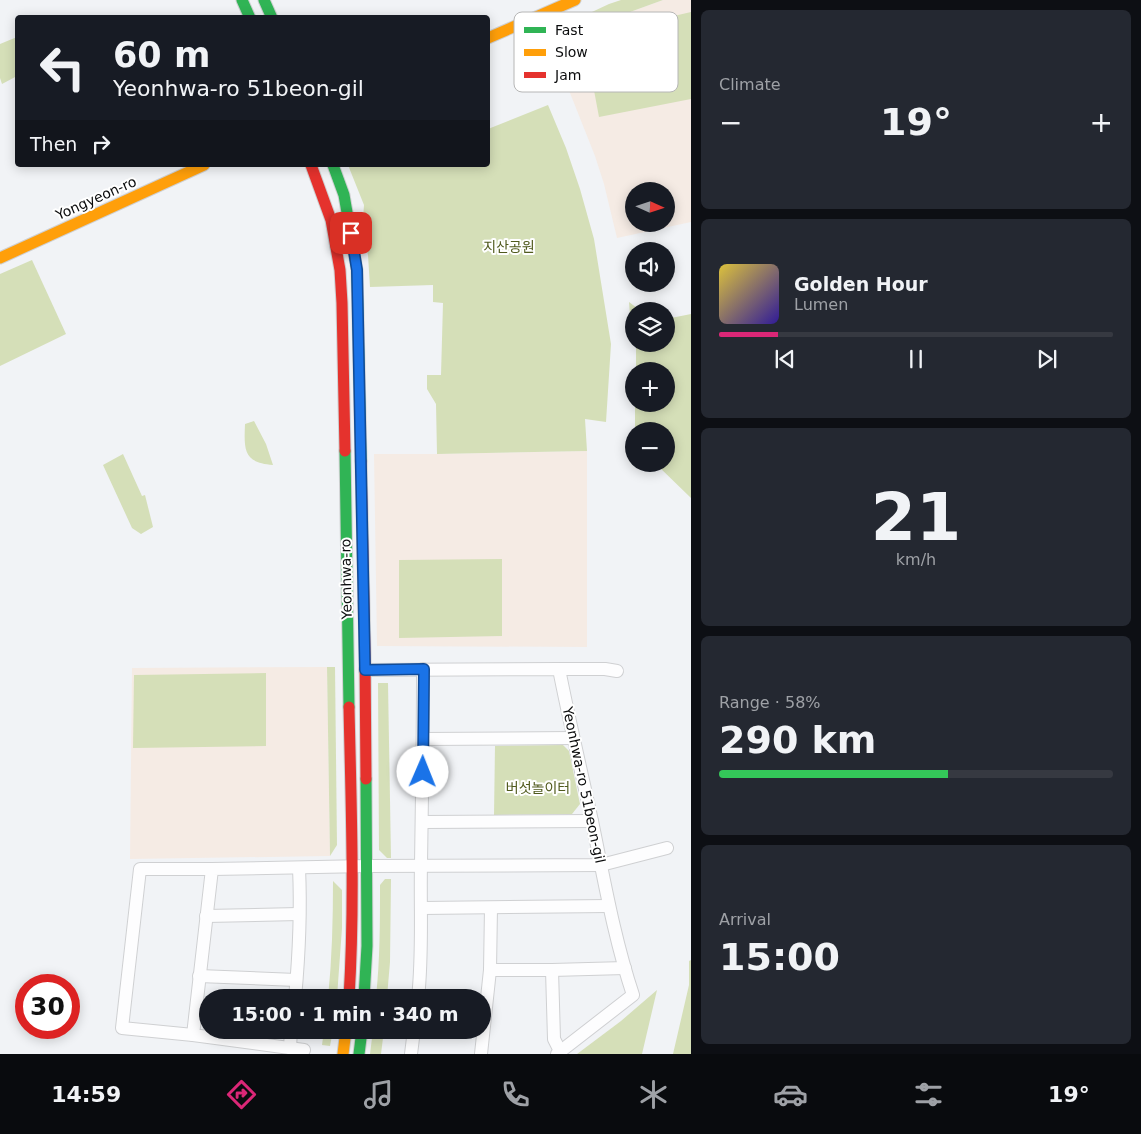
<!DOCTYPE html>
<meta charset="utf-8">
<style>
:root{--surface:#171b24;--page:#242831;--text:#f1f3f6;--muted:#9ea1a6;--line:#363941;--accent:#db2777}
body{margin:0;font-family:"DejaVu Sans","Noto Sans KR",sans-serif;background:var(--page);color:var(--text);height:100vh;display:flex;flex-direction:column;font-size:19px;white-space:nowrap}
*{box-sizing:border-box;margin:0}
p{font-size:16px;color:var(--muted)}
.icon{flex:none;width:28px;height:28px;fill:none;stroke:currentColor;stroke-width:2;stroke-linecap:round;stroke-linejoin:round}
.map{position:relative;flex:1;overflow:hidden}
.details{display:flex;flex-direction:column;gap:10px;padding:10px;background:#0d0f14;width:450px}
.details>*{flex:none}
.guide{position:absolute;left:15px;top:15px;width:475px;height:152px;border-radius:5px;box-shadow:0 2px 12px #0003;background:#171b24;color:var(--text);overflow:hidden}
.needle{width:32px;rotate:93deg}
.controls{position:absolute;left:625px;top:182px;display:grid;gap:10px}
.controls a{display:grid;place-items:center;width:50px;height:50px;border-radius:50%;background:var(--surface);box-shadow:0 2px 12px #0003;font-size:25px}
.speed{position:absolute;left:15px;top:974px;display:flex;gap:10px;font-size:25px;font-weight:700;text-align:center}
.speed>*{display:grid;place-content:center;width:65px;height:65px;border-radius:50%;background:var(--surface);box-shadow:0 2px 12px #0003;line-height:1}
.speed .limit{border:8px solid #d22;background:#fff;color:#111}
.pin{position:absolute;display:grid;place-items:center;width:42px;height:42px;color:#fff;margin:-21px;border-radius:10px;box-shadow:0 2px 8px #0006}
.me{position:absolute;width:55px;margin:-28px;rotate:1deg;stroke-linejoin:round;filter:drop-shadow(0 0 4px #0008)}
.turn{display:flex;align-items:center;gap:18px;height:105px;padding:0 15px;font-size:22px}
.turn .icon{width:65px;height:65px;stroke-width:2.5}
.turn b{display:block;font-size:35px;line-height:42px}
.then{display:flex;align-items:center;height:48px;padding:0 15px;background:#0003;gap:10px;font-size:19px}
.big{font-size:38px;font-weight:700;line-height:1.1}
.details .card{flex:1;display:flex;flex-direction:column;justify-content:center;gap:8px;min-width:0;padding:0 18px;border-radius:8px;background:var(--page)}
.details .dial{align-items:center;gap:0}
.dial b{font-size:65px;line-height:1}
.song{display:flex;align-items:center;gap:15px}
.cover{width:60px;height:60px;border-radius:8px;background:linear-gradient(135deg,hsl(50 70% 55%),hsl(250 70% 35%))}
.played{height:5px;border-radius:2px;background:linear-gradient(90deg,var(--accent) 15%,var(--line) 15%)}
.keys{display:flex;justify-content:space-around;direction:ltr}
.heat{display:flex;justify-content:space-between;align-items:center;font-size:28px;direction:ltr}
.charge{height:8px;border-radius:4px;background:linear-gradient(90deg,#34c759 58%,var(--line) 0)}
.trip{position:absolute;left:199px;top:989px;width:292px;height:50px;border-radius:25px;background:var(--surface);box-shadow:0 2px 12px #0003;font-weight:700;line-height:50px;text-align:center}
.tabs{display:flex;height:80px;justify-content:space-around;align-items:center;background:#090b0e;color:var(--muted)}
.tabs .icon{width:35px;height:35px}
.tabs .current{color:var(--accent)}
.tabs b{font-size:22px;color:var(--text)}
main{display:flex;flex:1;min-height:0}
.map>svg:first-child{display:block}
.education{fill:#f5ebe4;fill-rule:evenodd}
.green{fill:#d5dfb8}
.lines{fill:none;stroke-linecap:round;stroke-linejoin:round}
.street-casing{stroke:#cfd0d2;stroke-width:14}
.fast-casing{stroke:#cfd0d2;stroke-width:13}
.slow-casing{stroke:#cfd0d2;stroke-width:13}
.jam-casing{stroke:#cfd0d2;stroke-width:13}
.street{stroke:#fdfdfe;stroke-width:12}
.fast{stroke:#30b455;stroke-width:11}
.slow{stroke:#ff9f0a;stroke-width:11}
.jam{stroke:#e5322d;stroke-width:11}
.route-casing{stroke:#114b97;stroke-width:12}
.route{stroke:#1a73e8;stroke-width:9}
.labels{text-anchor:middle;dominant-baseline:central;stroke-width:4;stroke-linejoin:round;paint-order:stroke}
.street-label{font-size:14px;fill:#0b0c0d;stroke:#fff}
.park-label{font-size:14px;fill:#505a1d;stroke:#fff}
.key{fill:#fff;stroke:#b6b6b6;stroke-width:1}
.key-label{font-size:14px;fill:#0b0c0d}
</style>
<main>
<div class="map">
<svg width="691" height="1054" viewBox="0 0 691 1054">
<rect width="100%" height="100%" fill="#f1f3f6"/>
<g class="education">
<path d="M663 0H691V222L617 238 604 184 595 156 551 45 597 24ZM634 191H666V224H634Z"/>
<path d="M587 451V647L377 646 374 454H437Z"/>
<path d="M327 667 330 856 130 859 132 668Z"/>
</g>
<g class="green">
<path d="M621 0H663L597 24 551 45 547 33 609 4Z"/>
<path d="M691 12V99L599 117 584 37Z"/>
<path d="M17 37V51L16 52 17 56V69L16 70 17 76 2 84 0 78V44Z"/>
<path d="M548 105 566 148 580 189 594 239 611 344 606 422 585 419 587 451 437 454 436 404 427 389V375H441L443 303 433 302V285L370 287 368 255 362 232 364 205 348 165H488V129Z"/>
<path d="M32 260 66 334 0 366V274Z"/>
<path d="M629 302 641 311H634V342H632Z"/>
<path d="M691 314V498L656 464H666V431H635V404H666V371H636V344H666V319Z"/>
<path d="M254 421 266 444 273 465C243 463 244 449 245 424Z"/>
<path d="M123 454 142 496 145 495 153 527 141 534 132 528 103 465Z"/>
<path d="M502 559V636L399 638V560Z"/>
<path d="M327 667H335L337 845 330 856Z"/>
<path d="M266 673V746L133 748 134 675Z"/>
<path d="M378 683H388L391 858H387L379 850Z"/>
<path d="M563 745 569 751 580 804 572 814 494 815 495 746Z"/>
<path d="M385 879H391L390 962 387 997H376C380 960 380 923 380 885Z"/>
<path d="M333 881 342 890V928L337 997 328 998C332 959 333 920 333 881Z"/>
<path d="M691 960V1054H673L689 985V961Z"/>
<path d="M657 990 642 1054H577L621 1021Z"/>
<path d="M324 1030H333L330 1046 322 1045Z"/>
<path d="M373 1030H384L381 1054H370Z"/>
</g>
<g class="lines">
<g class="street-casing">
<g id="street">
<path d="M559 669H605L617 671"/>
<path d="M365 670 559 669C569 720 581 770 592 821 604 879 614 938 633 995L557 1054"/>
<path d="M423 739 573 738"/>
<path d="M422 822 592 821"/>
<path d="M422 908 609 906"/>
<path d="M206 916 299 914"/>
<path d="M490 970H552L625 968"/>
<path d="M552 970 554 1039 560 1051"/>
<path d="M199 976 296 980"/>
<path d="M295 998C299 955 301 911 299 868"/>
<path d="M418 998C423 953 420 908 421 864 422 799 423 734 423 669"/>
<path d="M193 1035 122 1028 140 869H212"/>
<path d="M290 1048 291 1030"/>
<path d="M304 1050 193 1035 212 869 367 866 601 865 667 848"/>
<path d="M411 1054 414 1030"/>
<path d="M481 1054 490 970 491 908"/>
</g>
</g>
<g class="fast-casing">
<g id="fast">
<path d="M242 0 250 18"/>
<path d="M264 0 272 18"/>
<path d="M333 165 344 195 357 270 361 461"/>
<path d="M345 451 349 707"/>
<path d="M364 998 367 946 366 779"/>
<path d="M359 1054 362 1030"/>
</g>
</g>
<g class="slow-casing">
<g id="slow">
<path d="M488 38 575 0"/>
<path d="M0 258 204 165"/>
<path d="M343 1054 346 1030"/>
</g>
</g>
<g class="jam-casing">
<g id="jam">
<path d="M311 165 331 220 340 270 342 303 345 451"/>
<path d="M361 461 365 654 366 779"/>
<path d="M349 998C355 901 351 804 349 707"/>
</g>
</g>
<use href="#street" class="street"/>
<use href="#fast" class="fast"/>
<use href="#slow" class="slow"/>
<use href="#jam" class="jam"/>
</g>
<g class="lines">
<g class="route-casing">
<path id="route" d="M351 233 357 270 365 670 424 669 423 772"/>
</g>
<use href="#route" class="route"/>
</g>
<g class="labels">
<g class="street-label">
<text transform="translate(96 198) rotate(-24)">Yongyeon-ro</text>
<text transform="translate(346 579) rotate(-91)">Yeonhwa-ro</text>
<text transform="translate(584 785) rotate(78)">Yeonhwa-ro 51beon-gil</text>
</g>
<g class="park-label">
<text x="509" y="247">지산공원</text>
<text x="538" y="788">버섯놀이터</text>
</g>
</g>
<rect x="514" y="12" width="164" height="80" rx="8" class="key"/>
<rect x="524" y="27" width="22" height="6" fill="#30b455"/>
<rect x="524" y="49" width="22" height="7" fill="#ff9f0a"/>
<rect x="524" y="72" width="22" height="6" fill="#e5322d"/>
<g class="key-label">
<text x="555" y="35">Fast</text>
<text x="555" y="57">Slow</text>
<text x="555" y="80">Jam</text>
</g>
</svg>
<div class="controls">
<a><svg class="needle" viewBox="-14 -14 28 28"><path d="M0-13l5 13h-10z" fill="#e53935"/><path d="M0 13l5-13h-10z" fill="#9ea1a6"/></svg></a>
<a><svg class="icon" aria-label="sound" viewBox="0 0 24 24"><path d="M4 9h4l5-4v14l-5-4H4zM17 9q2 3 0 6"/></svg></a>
<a><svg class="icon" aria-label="layers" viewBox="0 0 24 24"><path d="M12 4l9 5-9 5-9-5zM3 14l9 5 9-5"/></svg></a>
<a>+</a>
<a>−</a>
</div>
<div class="speed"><div class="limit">30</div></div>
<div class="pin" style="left:351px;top:233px;background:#d93025"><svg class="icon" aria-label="arrive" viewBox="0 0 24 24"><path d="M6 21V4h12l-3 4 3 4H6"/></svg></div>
<svg class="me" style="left:423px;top:772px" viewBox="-20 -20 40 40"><circle r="19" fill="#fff"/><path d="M0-13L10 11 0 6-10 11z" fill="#1a73e8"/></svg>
<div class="trip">15:00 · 1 min · 340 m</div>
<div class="guide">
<div class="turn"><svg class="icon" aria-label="left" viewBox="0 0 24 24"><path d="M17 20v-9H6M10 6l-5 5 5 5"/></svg><div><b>60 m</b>Yeonhwa-ro 51beon-gil</div></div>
<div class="then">Then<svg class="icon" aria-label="right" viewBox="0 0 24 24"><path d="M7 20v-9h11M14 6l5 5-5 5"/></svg></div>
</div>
</div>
<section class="details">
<div class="card"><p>Climate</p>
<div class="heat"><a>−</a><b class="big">19°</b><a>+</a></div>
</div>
<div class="card">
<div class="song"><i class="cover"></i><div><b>Golden Hour</b><p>Lumen</p></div></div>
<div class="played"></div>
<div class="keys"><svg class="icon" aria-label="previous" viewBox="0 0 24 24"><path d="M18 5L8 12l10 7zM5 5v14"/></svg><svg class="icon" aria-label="pause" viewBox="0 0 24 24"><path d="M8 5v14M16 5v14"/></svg><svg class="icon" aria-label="next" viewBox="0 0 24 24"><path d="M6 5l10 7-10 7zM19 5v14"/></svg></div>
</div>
<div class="card dial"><b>21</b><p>km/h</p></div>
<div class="card"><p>Range · 58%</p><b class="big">290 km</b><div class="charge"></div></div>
<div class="card"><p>Arrival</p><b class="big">15:00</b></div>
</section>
</main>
<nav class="tabs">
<b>14:59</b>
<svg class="icon current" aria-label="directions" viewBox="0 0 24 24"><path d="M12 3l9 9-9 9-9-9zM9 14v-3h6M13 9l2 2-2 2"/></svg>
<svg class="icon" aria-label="music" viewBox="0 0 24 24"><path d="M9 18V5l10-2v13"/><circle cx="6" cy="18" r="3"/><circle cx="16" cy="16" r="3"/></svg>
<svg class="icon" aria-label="phone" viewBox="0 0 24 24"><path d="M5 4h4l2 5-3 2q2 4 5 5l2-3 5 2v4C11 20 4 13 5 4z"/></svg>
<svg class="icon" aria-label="climate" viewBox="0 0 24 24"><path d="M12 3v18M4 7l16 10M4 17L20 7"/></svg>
<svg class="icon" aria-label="car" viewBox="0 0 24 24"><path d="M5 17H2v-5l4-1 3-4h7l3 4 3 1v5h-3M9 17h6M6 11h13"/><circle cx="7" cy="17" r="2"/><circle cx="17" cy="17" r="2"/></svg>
<svg class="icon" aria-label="filters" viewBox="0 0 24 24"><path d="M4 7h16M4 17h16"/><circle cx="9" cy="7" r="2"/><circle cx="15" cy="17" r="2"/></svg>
<b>19°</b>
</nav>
